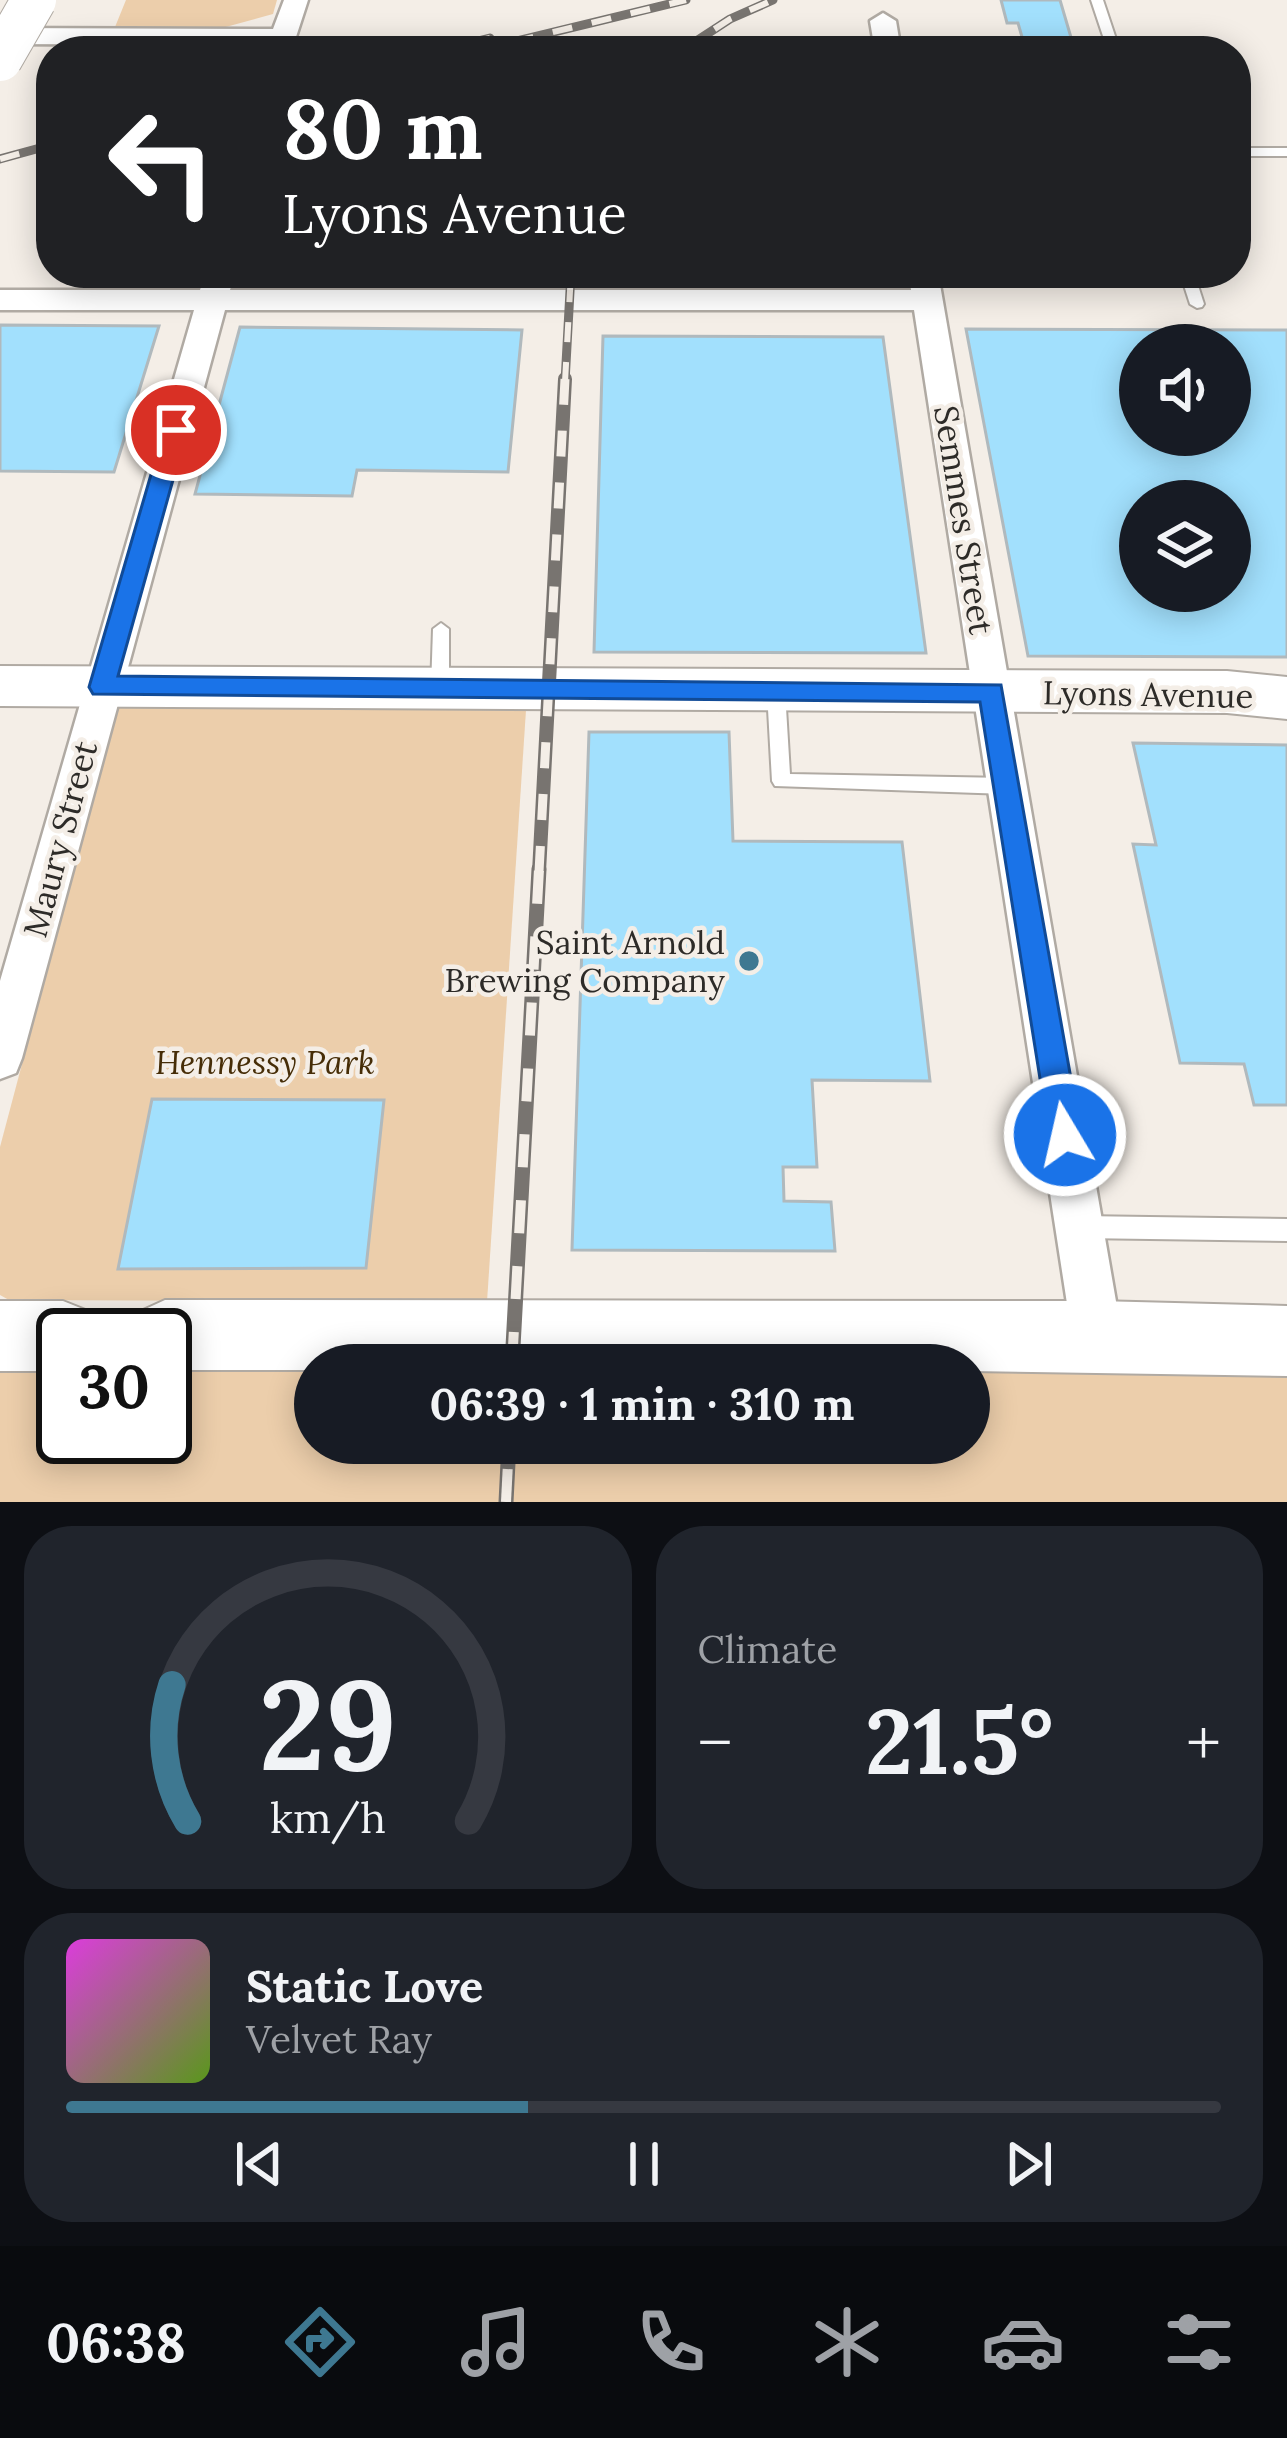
<!DOCTYPE html>
<meta charset="utf-8">
<style>
:root{--surface:#171b24;--page:#20242c;--text:#f1f3f6;--muted:#9ea1a6;--line:#363941;--accent:#3e7891}
body{margin:0;font-family:Lora,serif;background:var(--page);color:var(--text);height:100vh;display:flex;flex-direction:column;font-size:45px;white-space:nowrap}
*{box-sizing:border-box;margin:0}
p{font-size:39px;color:var(--muted)}
.icon{flex:none;width:66px;height:66px;fill:none;stroke:currentColor;stroke-width:2;stroke-linecap:round;stroke-linejoin:round}
.map{position:relative;height:1502px;overflow:hidden}
.details{display:flex;flex-direction:column;gap:24px;padding:24px;background:#0d0f14;flex:1}
.details>*{flex:none}
.top-card{position:absolute;left:36px;top:36px;width:1215px;height:252px;border-radius:48px;box-shadow:0 6px 30px #0003;background:#202124;color:#fff;overflow:hidden}
.controls{position:absolute;left:1119px;top:324px;display:grid;gap:24px}
.controls a{display:grid;place-items:center;width:132px;height:132px;border-radius:50%;background:var(--surface);box-shadow:0 6px 30px #0003;font-size:60px}
.speed{position:absolute;left:36px;top:1308px;display:flex;gap:24px;font-size:60px;font-weight:700;text-align:center}
.speed>*{display:grid;place-content:center;width:156px;height:156px;border-radius:50%;background:var(--surface);box-shadow:0 6px 30px #0003;line-height:1}
.speed .limit{border:6px solid #111;border-radius:18px;background:#fff;color:#111}
.pin{position:absolute;display:grid;place-items:center;width:102px;height:102px;color:#fff;margin:-51px;border:6px solid #fff;border-radius:50%;box-shadow:0 3px 12px #0007}
.me{position:absolute;width:132px;margin:-66px;rotate:351deg;stroke-linejoin:round;filter:drop-shadow(0 0 9px #0008)}
.turn{display:flex;align-items:center;gap:42px;height:252px;padding:0 48px;font-size:54px}
.turn .icon{width:156px;height:156px;stroke-width:2.5}
.turn b{display:block;font-size:84px;line-height:102px}
.big{font-size:90px;font-weight:700;line-height:1.1}
.details .tile{flex:1;display:flex;flex-direction:column;justify-content:center;gap:18px;min-width:0;padding:0 42px;border-radius:48px;background:var(--page)}
.details .dial{align-items:center;gap:0}
.dial svg{height:312px;overflow:visible;fill:none;stroke:var(--line);stroke-width:7;stroke-linecap:round;text-anchor:middle}
.dial text{fill:var(--text);stroke:none}
.song{display:flex;align-items:center;gap:36px}
.cover{width:144px;height:144px;border-radius:18px;background:linear-gradient(135deg,hsl(300 70% 55%),hsl(90 70% 35%))}
.played{height:12px;border-radius:6px;background:linear-gradient(90deg,var(--accent) 40%,var(--line) 40%)}
.keys{display:flex;justify-content:space-around;direction:ltr}
.heat{display:flex;justify-content:space-between;align-items:center;font-size:66px;direction:ltr}
.details .tiles{flex:1;display:grid;gap:24px;grid-template-columns:1fr 1fr}
.tile:last-child{grid-column:span 2}
.trip{position:absolute;left:294px;top:1344px;width:696px;height:120px;border-radius:60px;background:var(--surface);box-shadow:0 6px 30px #0003;font-weight:700;line-height:120px;text-align:center}
.tab-bar{display:flex;height:192px;justify-content:space-around;align-items:center;background:#090b0e;color:var(--muted)}
.tab-bar .icon{width:84px;height:84px}
.tab-bar .active{color:var(--accent)}
.tab-bar b{font-size:54px;color:var(--text)}
.map>svg:first-child{display:block}
.green{fill:#ecceab}
.building{fill:#a2e0fd;stroke:#b0b9bd;stroke-width:3;fill-rule:evenodd}
.lines{fill:none;stroke-linecap:round;stroke-linejoin:round}
.lane-casing{stroke:#b0aaa3;stroke-width:4}
.street-casing{stroke:#b0aaa3;stroke-width:5}
.secondary-casing{stroke:#b0aaa3;stroke-width:4}
.lane{fill:#fff;fill-rule:evenodd}
.street{fill:#fff;fill-rule:evenodd}
.secondary{fill:#fff;fill-rule:evenodd}
.rail-far2-casing{stroke:#787470;stroke-width:9}
.rail-far1-casing{stroke:#787470;stroke-width:14}
.rail-casing{stroke:#787470;stroke-width:15}
.rail-far2{stroke:#f4eee7;stroke-width:6;stroke-dasharray:20;stroke-linecap:butt}
.rail-far1{stroke:#f4eee7;stroke-width:9;stroke-dasharray:26;stroke-linecap:butt}
.rail{stroke:#f4eee7;stroke-width:10;stroke-dasharray:33;stroke-linecap:butt}
.primary-bridge-casing{stroke:#b0aaa3;stroke-width:46;stroke-linecap:butt}
.primary-bridge{stroke:#fff;stroke-width:44}
.route{fill:#1a73e8;stroke:#114b97;stroke-width:3}
.poi-dot{fill:#3e7891;stroke:#f4eee7;stroke-width:4.5}
.labels{text-anchor:middle;dominant-baseline:central;stroke-width:9;stroke-linejoin:round;paint-order:stroke}
.street-label{font-size:33px;fill:#2d2b28;stroke:#f4eee7}
.poi-label{font-size:33px;fill:#2d2b28;stroke:#f4eee7;text-anchor:end}
.park-label{font-size:33px;font-style:italic;fill:#462d07;stroke:#f4eee7}
</style>
<div class="map">
<svg width="1287" height="1502" viewBox="0 0 1287 1502">
<rect width="100%" height="100%" fill="#f4eee7"/>
<g class="green">
<path d="M126 0H277L273 14 222 28 115 27Z"/>
<path d="M117 706 526 710 487 1302 9 1300 0 1295V1147Z"/>
<path d="M0 1361H63V1437H165V1363L315 1365V1443H969V1369L1287 1371V1502H0Z"/>
</g>
<g class="building">
<path d="M1001 0H1060L1075 51H1026L1018 23H1007Z"/>
<path d="M0 325 159 326 114 472 0 471Z"/>
<path d="M240 327 522 330 508 472 357 470 352 496 195 494Z"/>
<path d="M966 329 1287 330V657L1028 656ZM1140 345H1230V435H1140ZM1140 501H1230V591H1140Z"/>
<path d="M603 336 883 337 926 653 594 652Z"/>
<path d="M589 732H729L733 841 902 842 930 1081 812 1080 817 1167H783L784 1201 831 1202 835 1251 572 1250Z"/>
<path d="M1133 743 1287 745V1105H1254L1244 1064 1180 1063 1133 844 1156 845Z"/>
<path d="M152 1099 384 1100 366 1268 118 1269Z"/>
</g>
<g class="lines">
<g class="lane-casing">
<g id="lane">
<path d="M1091 0H1103L1120 51H1108Z"/>
<rect x="1236" y="148" width="51" height="8"/>
<path d="M1180 273H1194L1204 304 1202 307 1197 308 1190 304Z"/>
<path d="M441 623 449 629V689L440 696 431 689 433 629Z"/>
<path d="M776 684 785 691 790 774 1007 778 1013 781 1016 786 1013 791 1007 794 775 786 772 781 767 691Z"/>
<path d="M1080 1216 1287 1219V1241L1080 1238 1072 1235 1069 1227 1072 1219Z"/>
</g>
</g>
<g class="street-casing">
<g id="street">
<path d="M284 0H308L296 37 284 51H256L261 45 0 44V28L273 29Z"/>
<path d="M883 13 896 21 901 51H875L870 21Z"/>
<path d="M205 273H235L230 290H911L908 273H938L1122 1336 1115 1354 1097 1361 1079 1354 1072 1336 914 310H225L22 1058 16 1073 0 1079V981L194 310H0V290H200Z"/>
</g>
</g>
<g class="secondary-casing">
<g id="secondary">
<path d="M0 666 1227 671 1287 677V719L1227 713 0 706Z"/>
<path d="M165 1300 1097 1301 1287 1306V1376L969 1371V1365H315V1370H165V1335H130L141 1311Z"/>
<path d="M0 1301H63L88 1311 97 1335H63V1371H0Z"/>
</g>
</g>
<use href="#lane" class="lane"/>
<use href="#street" class="street"/>
<use href="#secondary" class="secondary"/>
<g class="rail-far2-casing">
<g id="rail-far2">
<path d="M437 51 490 38"/>
<path d="M475 51 686 0"/>
<path d="M681 51 730 19 773 0"/>
<path d="M0 159 51 145"/>
<path d="M565 382 571 273"/>
</g>
</g>
<g class="rail-far1-casing">
<path id="rail-far1" d="M539 872 565 379"/>
</g>
<g class="rail-casing">
<g id="rail">
<path d="M512 1365 539 869"/>
<path d="M506 1502 509 1443"/>
</g>
</g>
<use href="#rail-far2" class="rail-far2"/>
<use href="#rail-far1" class="rail-far1"/>
<use href="#rail" class="rail"/>
<g class="primary-bridge-casing">
<path id="primary-bridge" d="M0 59 34 0"/>
</g>
<use href="#primary-bridge" class="primary-bridge"/>
</g>
<path class="route" d="M176 422 187 430 118 676 1001 685 1081 1135 1076 1146 1065 1151 1053 1146 1049 1135 980 702 93 694 89 687 164 430Z"/>
<circle class="poi-dot" cx="749" cy="961" r="12"/>
<g class="labels">
<g class="street-label">
<text transform="translate(964 520) rotate(81)">Semmes Street</text>
<text transform="translate(1148 694) rotate(1)">Lyons Avenue</text>
<text transform="translate(60 839) rotate(-75)">Maury Street</text>
</g>
<g class="poi-label">
<text x="725" y="942">Saint Arnold<tspan x="725" dy="38">Brewing Company</tspan></text>
</g>
<g class="park-label">
<text x="265" y="1062">Hennessy Park</text>
</g>
</g>
</svg>
<div class="controls">
<a><svg class="icon" aria-label="sound" viewBox="0 0 24 24"><path d="M4 9h4l5-4v14l-5-4H4zM17 9q2 3 0 6"/></svg></a>
<a><svg class="icon" aria-label="layers" viewBox="0 0 24 24"><path d="M12 4l9 5-9 5-9-5zM3 14l9 5 9-5"/></svg></a>
</div>
<div class="speed"><div class="limit">30</div></div>
<div class="pin" style="left:176px;top:430px;background:#d93025"><svg class="icon" aria-label="arrive" viewBox="0 0 24 24"><path d="M6 21V4h12l-3 4 3 4H6"/></svg></div>
<svg class="me" style="left:1065px;top:1135px" viewBox="-20 -20 40 40"><circle r="17" fill="#1a73e8" stroke="#fff" stroke-width="3"/><path d="M0-11L8 9 0 5-8 9z" fill="#fff"/></svg>
<div class="trip">06:39 · 1 min · 310 m</div>
<div class="top-card">
<div class="turn"><svg class="icon" aria-label="left" viewBox="0 0 24 24"><path d="M17 20v-9H6M10 6l-5 5 5 5"/></svg><div><b>80 m</b>Lyons Avenue</div></div>
</div>
</div>
<section class="details">
<div class="tiles">
<div class="tile dial"><svg viewBox="0 0 100 80">
<path d="M14 69A42 42 0 1 1 86 69"/>
<path d="M14 69A42 42 0 0 1 10 34" stroke="#3e7891"/>
<text x="50" y="56" font-size="32" font-weight="700">29</text>
<text x="50" y="72" font-size="11">km/h</text>
</svg></div>
<div class="tile"><p>Climate</p>
<div class="heat"><a>−</a><b class="big">21.5°</b><a>+</a></div>
</div>
<div class="tile">
<div class="song"><i class="cover"></i><div><b>Static Love</b><p>Velvet Ray</p></div></div>
<div class="played"></div>
<div class="keys"><svg class="icon" aria-label="previous" viewBox="0 0 24 24"><path d="M18 5L8 12l10 7zM5 5v14"/></svg><svg class="icon" aria-label="pause" viewBox="0 0 24 24"><path d="M8 5v14M16 5v14"/></svg><svg class="icon" aria-label="next" viewBox="0 0 24 24"><path d="M6 5l10 7-10 7zM19 5v14"/></svg></div>
</div>
</div>
</section>
<nav class="tab-bar">
<b>06:38</b>
<svg class="icon active" aria-label="directions" viewBox="0 0 24 24"><path d="M12 3l9 9-9 9-9-9zM9 14v-3h6M13 9l2 2-2 2"/></svg>
<svg class="icon" aria-label="music" viewBox="0 0 24 24"><path d="M9 18V5l10-2v13"/><circle cx="6" cy="18" r="3"/><circle cx="16" cy="16" r="3"/></svg>
<svg class="icon" aria-label="phone" viewBox="0 0 24 24"><path d="M5 4h4l2 5-3 2q2 4 5 5l2-3 5 2v4C11 20 4 13 5 4z"/></svg>
<svg class="icon" aria-label="climate" viewBox="0 0 24 24"><path d="M12 3v18M4 7l16 10M4 17L20 7"/></svg>
<svg class="icon" aria-label="car" viewBox="0 0 24 24"><path d="M5 17H2v-5l4-1 3-4h7l3 4 3 1v5h-3M9 17h6M6 11h13"/><circle cx="7" cy="17" r="2"/><circle cx="17" cy="17" r="2"/></svg>
<svg class="icon" aria-label="filters" viewBox="0 0 24 24"><path d="M4 7h16M4 17h16"/><circle cx="9" cy="7" r="2"/><circle cx="15" cy="17" r="2"/></svg>
</nav>
